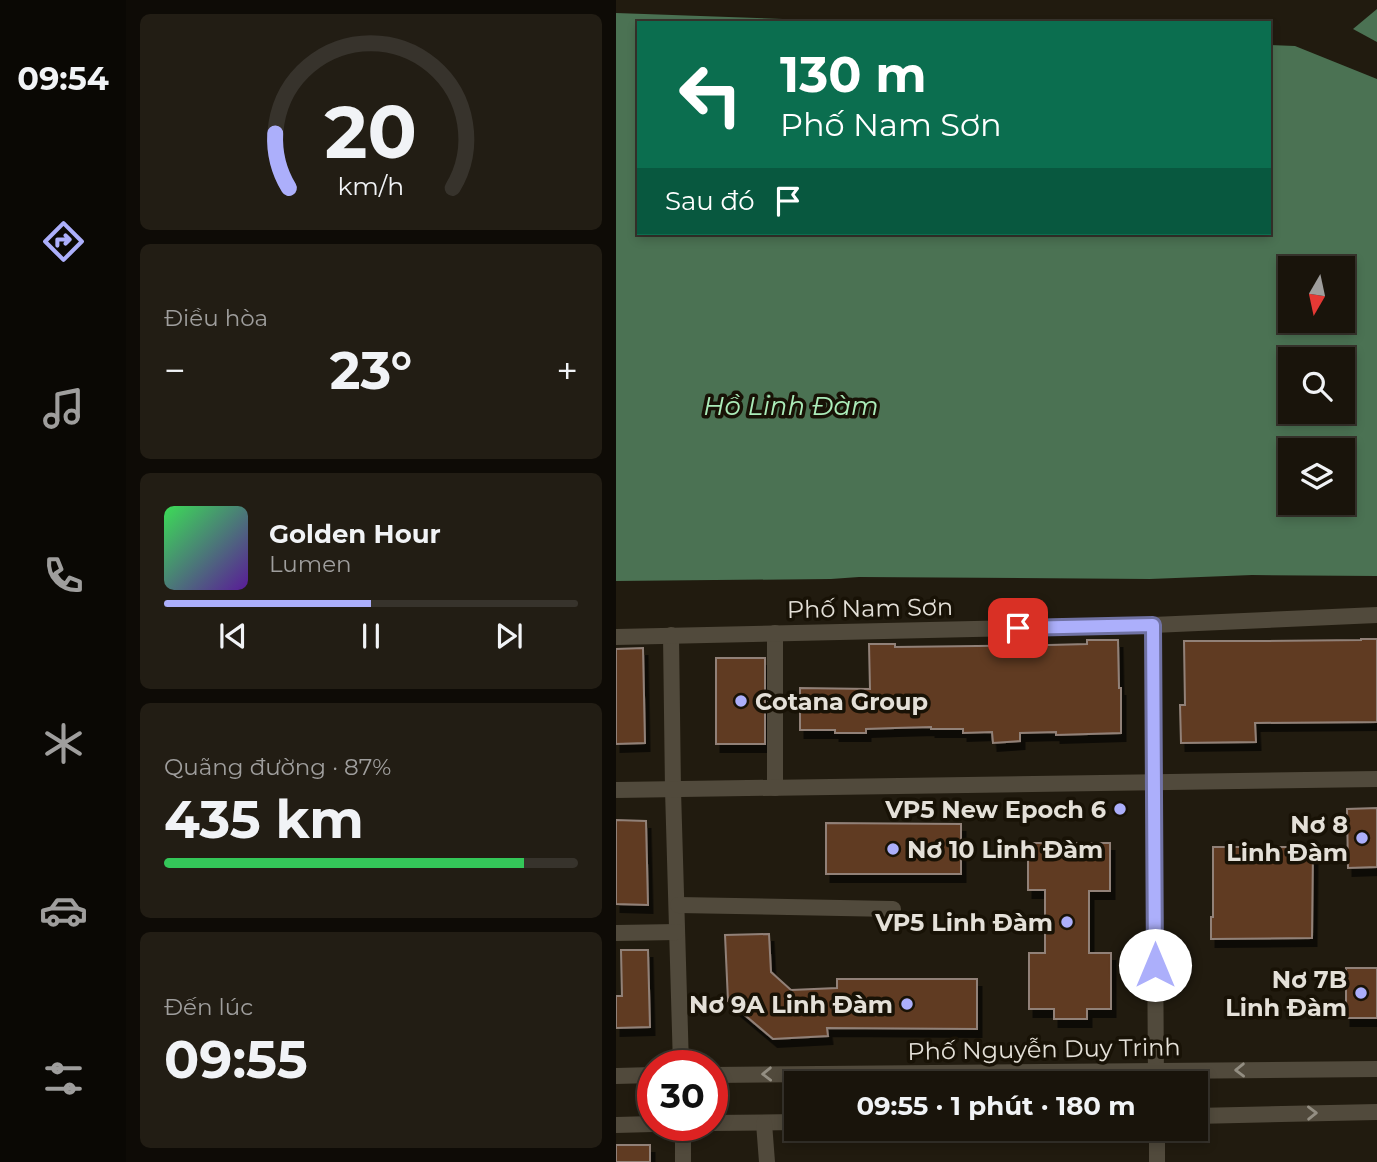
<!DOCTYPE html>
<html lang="vi">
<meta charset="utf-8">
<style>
:root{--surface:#19140b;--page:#221d14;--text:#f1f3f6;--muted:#9f9e9d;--line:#37332c;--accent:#acaffb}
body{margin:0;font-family:Montserrat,sans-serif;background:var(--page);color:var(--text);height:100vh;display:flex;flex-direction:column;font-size:26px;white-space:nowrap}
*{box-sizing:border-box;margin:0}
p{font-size:23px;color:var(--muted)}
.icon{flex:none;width:38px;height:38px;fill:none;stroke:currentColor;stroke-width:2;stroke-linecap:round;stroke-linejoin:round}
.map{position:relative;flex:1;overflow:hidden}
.drawer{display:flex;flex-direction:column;gap:14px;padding:14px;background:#0e0b06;width:490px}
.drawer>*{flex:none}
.banner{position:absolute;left:21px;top:21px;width:634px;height:214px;border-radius:0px;box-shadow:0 4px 10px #0003,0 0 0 2px var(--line);background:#0b6e4f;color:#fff;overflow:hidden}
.needle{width:46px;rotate:189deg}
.fabs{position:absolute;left:662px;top:256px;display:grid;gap:14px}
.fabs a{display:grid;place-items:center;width:77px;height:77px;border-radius:0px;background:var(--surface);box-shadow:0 4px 10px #0003,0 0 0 2px var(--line);font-size:35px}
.speed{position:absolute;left:21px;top:1050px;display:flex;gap:14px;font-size:35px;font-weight:700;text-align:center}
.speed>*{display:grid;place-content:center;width:91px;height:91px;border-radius:50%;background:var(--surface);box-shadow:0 4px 10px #0003,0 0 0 2px var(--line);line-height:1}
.speed .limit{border:10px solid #d22;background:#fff;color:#111}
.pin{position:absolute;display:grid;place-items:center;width:60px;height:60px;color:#fff;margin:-30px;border-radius:14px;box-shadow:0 4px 10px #0006}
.me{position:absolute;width:77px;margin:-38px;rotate:0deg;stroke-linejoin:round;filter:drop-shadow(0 0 5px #0008)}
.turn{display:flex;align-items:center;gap:24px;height:147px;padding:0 28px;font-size:32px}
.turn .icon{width:91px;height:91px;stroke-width:2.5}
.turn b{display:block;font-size:49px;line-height:60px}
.then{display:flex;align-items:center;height:66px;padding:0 28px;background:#0003;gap:14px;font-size:26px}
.big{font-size:52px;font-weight:700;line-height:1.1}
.drawer .tile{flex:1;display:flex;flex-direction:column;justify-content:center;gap:10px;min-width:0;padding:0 24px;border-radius:10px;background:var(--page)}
.drawer .dial{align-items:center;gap:0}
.dial svg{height:182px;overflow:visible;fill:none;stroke:var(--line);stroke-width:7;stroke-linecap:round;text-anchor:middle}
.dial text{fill:var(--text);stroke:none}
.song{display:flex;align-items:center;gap:21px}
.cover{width:84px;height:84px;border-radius:10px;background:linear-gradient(135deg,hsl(130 70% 55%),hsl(270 70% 35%))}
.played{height:7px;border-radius:4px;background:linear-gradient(90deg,var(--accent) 50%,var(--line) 50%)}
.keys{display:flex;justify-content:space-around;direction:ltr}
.heat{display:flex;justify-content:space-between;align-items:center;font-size:38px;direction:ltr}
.charge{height:10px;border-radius:5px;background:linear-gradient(90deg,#34c759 87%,var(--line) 0)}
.trip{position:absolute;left:168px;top:1071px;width:424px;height:70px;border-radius:0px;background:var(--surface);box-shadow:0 4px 10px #0003,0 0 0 2px var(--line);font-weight:700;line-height:70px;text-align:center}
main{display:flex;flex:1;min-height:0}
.tabs{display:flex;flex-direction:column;width:126px;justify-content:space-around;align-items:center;background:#0a0804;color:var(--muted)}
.tabs .icon{width:49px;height:49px}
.tabs .on{color:var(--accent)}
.tabs b{font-size:32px;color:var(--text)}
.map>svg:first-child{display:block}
.water{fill:#4b7253;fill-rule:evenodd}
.building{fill:#613b23;stroke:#918178;stroke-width:2;filter:url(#shadow)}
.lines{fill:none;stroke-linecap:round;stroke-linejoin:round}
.street{stroke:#514a3c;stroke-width:16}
.oneway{stroke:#938e82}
.route-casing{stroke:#7072a3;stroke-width:18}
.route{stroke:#acaffb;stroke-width:12}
.poi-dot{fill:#acaffb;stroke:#181206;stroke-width:2.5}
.labels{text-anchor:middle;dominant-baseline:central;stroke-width:7;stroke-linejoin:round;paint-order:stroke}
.street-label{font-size:24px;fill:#e4e0d8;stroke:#181206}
.poi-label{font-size:24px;font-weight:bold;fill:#e4e0d8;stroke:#181206;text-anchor:end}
.water-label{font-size:26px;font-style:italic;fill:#abecb9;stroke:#181206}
</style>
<main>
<nav class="tabs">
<b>09:54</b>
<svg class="icon on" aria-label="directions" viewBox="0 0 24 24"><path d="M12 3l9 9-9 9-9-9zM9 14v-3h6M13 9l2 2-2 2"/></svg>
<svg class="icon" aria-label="music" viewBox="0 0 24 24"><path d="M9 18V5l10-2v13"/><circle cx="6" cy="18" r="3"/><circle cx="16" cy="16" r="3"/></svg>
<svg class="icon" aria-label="phone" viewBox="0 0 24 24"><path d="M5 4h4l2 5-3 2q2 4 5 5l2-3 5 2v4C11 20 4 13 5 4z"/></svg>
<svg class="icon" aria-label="climate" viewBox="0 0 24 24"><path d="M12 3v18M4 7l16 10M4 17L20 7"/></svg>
<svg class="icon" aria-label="car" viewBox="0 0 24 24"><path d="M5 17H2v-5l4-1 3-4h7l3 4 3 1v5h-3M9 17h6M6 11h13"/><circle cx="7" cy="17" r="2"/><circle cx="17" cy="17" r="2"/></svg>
<svg class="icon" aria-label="filters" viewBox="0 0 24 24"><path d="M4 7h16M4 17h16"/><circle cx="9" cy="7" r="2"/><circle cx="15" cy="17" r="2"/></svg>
</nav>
<section class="drawer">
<div class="tile dial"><svg viewBox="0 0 100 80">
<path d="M14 69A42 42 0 1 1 86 69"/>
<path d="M14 69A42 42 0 0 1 8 45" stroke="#acaffb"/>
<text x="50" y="56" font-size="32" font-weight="700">20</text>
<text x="50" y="72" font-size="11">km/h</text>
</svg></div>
<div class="tile"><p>Điều hòa</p>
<div class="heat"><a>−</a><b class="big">23°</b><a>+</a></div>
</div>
<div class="tile">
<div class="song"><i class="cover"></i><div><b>Golden Hour</b><p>Lumen</p></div></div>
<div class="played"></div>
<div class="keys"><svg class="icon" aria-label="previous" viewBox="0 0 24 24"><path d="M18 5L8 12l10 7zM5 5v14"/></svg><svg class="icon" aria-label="pause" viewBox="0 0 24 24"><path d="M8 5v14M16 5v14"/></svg><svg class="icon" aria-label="next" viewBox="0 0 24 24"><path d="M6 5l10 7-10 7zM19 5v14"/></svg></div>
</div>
<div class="tile"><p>Quãng đường · 87%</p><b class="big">435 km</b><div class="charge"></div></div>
<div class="tile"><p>Đến lúc</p><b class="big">09:55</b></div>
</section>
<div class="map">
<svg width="761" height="1162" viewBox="0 0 761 1162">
<defs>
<filter id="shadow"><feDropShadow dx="4.5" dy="8" stdDeviation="0" flood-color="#0009"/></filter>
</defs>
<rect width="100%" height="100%" fill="#211b0f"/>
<g class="water">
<path d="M761 9V42L737 29Z"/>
<path d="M0 13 277 23H23V233H653V45L679 46 761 79V576L636 575 534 579 243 577 215 579 0 581ZM674 268H726V320H674ZM674 359H726V411H674ZM674 450H726V502H674Z"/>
</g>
<g class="building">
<path d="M745 639H761V722L639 723 640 742 565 743 564 705H569L568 641H644L745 640Z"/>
<path d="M471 640H502L503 688H505V733L440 735V732L404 733V741L377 743 376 732 347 733V729H315V727L279 728 250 729V733H219V730H184V688L254 689 253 644H279V647L433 645 471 644Z"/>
<path d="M27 648 29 743 0 744V649Z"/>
<rect x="100" y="658" width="49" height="86"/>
<path d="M761 808V867L732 868 731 809Z"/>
<path d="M0 820 30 821 32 905 0 904Z"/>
<path d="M210 823 345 824V874H210Z"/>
<path d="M412 843H494V891H473V953H495V1009H471V1019H438V1009H413V953H429V890H412Z"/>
<path d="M597 847H697L696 938 595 939V917H597Z"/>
<path d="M153 934 155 972 175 990 221 988V979H361V1029L211 1028 212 1036 157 1039 112 1001 109 935Z"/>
<path d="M5 950H32L34 1027 0 1028V996H6Z"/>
<rect x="730" y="968" width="31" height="50"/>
<rect x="0" y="1145" width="34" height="17"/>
</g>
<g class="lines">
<g class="street">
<path d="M537 625 540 1083"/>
<path d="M159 633V788"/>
<path d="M55 635 57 790 65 1066"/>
<path d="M0 637 537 625 761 615"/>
<path d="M0 790 761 779"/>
<path d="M62 905 277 909"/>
<path d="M0 933 61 932"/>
<path d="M96 1075 761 1069"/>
<path d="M0 1076 37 1075"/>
<path d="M579 1116 761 1112"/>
<path d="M96 1123 180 1122"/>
<path d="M148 1123 151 1162"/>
<path d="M0 1125 37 1124"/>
<path d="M67 1125V1162"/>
<path d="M541 1129V1162"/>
</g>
</g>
<defs><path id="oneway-chevron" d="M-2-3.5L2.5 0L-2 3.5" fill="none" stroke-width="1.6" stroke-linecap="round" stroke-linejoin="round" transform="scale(1.75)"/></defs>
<g class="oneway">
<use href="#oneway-chevron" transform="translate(624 1070) rotate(179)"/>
<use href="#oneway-chevron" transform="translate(151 1074) rotate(179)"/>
<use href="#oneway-chevron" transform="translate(696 1113) rotate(-1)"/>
</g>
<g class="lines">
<g class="route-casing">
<path id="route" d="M402 628 537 625 539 965"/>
</g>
<use href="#route" class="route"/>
</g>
<g class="poi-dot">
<circle cx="125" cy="701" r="7"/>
<circle cx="504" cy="809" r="7"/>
<circle cx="746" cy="838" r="7"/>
<circle cx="277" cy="849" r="7"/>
<circle cx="451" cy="922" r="7"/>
<circle cx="745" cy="993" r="7"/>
<circle cx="291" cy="1004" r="7"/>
</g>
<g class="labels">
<g class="street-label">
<text transform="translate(254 608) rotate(-1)">Phố Nam Sơn</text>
<text transform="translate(428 1049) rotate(-1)">Phố Nguyễn Duy Trinh</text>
</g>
<g class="poi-label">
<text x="139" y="701" text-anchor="start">Cotana Group</text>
<text x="490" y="809">VP5 New Epoch 6</text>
<text x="732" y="824">Nơ 8<tspan x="732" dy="28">Linh Đàm</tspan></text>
<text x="291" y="849" text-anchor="start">Nơ 10 Linh Đàm</text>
<text x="437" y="922">VP5 Linh Đàm</text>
<text x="731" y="979">Nơ 7B<tspan x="731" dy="28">Linh Đàm</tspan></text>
<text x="277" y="1004">Nơ 9A Linh Đàm</text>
</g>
<g class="water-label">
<text x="175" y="406">Hồ Linh Đàm</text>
</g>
</g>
</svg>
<div class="fabs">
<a><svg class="needle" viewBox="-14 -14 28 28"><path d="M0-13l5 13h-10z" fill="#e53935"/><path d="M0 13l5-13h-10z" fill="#9f9e9d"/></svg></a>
<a><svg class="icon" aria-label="search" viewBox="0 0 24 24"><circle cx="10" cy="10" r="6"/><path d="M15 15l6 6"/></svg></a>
<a><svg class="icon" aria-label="layers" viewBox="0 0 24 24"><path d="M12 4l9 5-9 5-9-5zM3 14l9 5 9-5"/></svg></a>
</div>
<div class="speed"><div class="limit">30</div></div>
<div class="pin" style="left:402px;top:628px;background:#d93025"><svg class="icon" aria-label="arrive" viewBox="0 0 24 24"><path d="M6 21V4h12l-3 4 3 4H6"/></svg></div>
<svg class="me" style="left:539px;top:965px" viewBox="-20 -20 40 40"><circle r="19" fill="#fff"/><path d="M0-13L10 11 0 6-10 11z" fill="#acaffb"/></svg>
<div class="trip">09:55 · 1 phút · 180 m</div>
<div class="banner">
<div class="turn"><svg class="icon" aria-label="left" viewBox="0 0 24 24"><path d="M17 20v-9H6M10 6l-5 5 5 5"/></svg><div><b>130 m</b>Phố Nam Sơn</div></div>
<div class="then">Sau đó<svg class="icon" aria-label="arrive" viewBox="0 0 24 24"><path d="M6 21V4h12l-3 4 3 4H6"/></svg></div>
</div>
</div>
</main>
